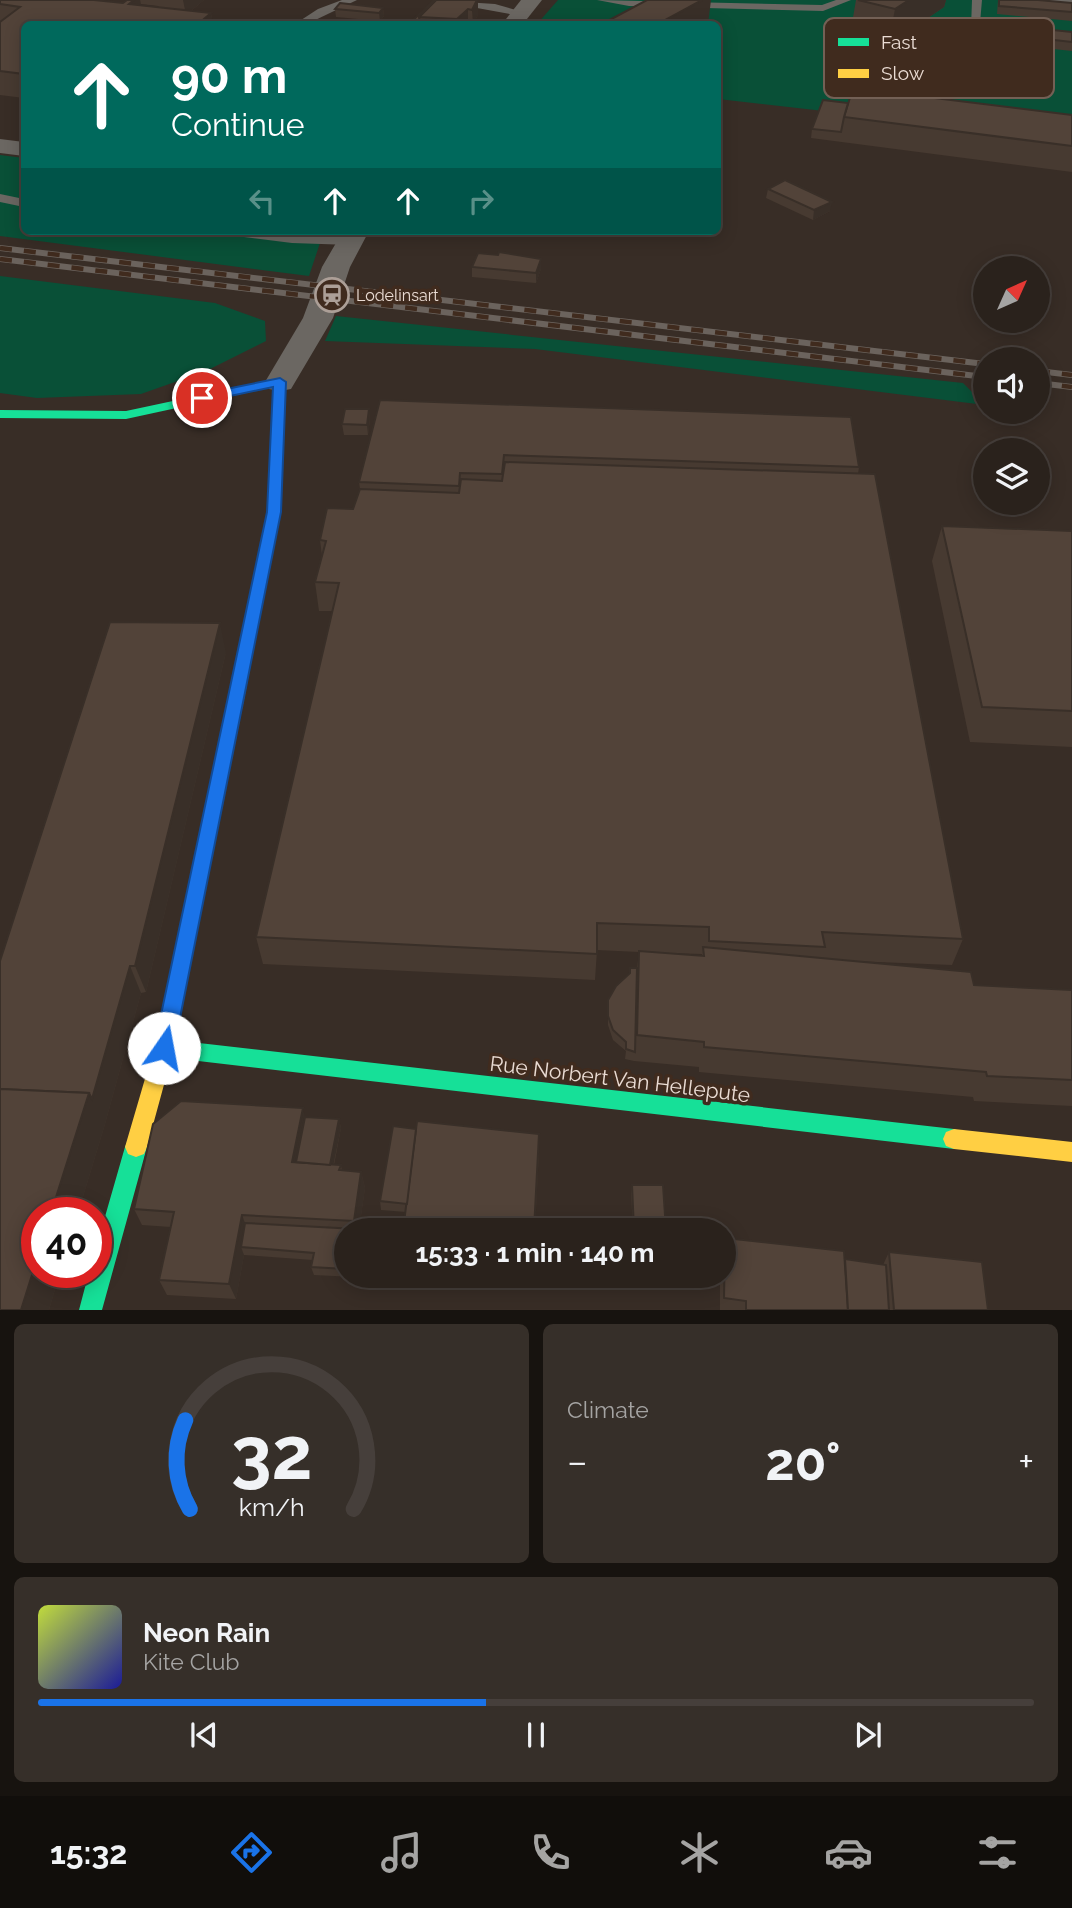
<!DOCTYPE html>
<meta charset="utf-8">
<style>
:root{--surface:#2a221c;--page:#362f29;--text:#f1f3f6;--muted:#a5a4a3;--line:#463f3b;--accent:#1a73e8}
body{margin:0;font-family:Raleway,sans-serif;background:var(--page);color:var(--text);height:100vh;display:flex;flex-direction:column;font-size:26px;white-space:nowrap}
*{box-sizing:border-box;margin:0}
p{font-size:23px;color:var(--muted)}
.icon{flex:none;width:38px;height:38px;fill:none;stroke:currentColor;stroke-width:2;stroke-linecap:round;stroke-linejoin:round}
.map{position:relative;height:1310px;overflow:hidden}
.side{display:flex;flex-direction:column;gap:14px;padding:14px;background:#17130f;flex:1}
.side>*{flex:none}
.banner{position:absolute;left:21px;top:21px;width:700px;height:214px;border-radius:10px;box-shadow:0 4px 18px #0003,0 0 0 2px var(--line);background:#00695c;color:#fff;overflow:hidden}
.needle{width:46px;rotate:45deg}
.controls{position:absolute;left:973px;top:256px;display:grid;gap:14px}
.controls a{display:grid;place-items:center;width:77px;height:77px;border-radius:50%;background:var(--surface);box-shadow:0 4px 18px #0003,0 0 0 2px var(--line);font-size:35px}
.speed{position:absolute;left:21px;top:1197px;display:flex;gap:14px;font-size:35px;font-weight:700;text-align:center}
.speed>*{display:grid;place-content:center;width:91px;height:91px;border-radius:50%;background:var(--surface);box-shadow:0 4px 18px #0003,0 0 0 2px var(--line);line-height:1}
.speed .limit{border:10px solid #d22;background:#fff;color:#111}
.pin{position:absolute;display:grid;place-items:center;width:60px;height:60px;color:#fff;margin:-30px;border:4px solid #fff;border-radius:50%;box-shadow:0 2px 7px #0007}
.me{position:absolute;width:77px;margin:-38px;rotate:12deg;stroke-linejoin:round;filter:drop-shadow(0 0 5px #0008)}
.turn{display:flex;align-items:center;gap:24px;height:147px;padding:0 35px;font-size:32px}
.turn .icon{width:91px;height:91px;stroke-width:2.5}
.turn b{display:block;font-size:49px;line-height:60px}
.lanes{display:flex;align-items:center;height:66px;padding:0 35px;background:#0003;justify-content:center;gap:35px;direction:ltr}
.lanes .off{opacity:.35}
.big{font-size:52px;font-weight:700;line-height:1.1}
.side .card{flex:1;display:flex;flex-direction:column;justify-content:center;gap:10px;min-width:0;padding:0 24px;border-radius:10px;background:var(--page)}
.side .dial{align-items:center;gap:0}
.dial svg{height:182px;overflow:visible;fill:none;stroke:var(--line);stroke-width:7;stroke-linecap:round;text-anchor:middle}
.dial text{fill:var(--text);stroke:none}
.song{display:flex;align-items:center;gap:21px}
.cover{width:84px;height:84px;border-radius:10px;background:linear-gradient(135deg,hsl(70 70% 55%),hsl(240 70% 35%))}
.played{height:7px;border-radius:4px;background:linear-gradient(90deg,var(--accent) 45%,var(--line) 45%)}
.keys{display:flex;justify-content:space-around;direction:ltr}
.heat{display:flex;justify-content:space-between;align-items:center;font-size:38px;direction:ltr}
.side .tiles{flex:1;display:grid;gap:14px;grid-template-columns:1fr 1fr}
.card:last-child{grid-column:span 2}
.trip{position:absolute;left:334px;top:1218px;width:402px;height:70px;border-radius:35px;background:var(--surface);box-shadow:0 4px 18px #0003,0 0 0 2px var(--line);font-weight:700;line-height:70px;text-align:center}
.dock{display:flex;height:112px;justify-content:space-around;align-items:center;background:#110e0b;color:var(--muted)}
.dock .icon{width:49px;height:49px}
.dock .on{color:var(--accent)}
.dock b{font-size:32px;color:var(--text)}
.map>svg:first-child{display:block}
.green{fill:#095037}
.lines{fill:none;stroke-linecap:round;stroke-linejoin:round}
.lane{fill:#6b6762;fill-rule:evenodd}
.street{fill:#6b6762;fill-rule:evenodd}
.fast{fill:#16e098;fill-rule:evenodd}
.slow{fill:#ffcf43;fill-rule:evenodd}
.rail-casing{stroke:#6b635d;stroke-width:6}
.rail{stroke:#402b1e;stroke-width:4.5;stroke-dasharray:12;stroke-linecap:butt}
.wall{fill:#473a31;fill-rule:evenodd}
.shaded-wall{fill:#392f28}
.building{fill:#524339;stroke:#392f28;stroke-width:2}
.route{fill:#1a73e8;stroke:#114b97;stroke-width:2}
.labels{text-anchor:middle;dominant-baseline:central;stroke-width:7;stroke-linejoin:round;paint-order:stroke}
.far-poi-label{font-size:16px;fill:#eadcd4;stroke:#402b1e;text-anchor:start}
.near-street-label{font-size:21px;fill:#eadcd4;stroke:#402b1e}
.key{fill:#402b1e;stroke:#736055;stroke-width:2}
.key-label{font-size:19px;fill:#eadcd4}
</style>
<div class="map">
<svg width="1072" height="1310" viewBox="0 0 1072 1310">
<rect width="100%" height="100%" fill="#382d26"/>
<g class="green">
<path d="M558 0H1072V139L718 99V24H537Z"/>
<path d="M0 155 24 158V231H324L309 276 0 236Z"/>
<path d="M0 276 215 303 265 321 266 341 206 371 141 394 37 398 0 393Z"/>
<path d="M336 316 963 383 985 405 535 349 325 341Z"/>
</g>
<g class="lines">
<g class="lane">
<path d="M342 0H357L307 24H295L318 9Z"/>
<path d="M433 0 495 4 526 13 521 16Z"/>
<path d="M597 0 822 5 836 0H851L823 11 629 6Z"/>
<path d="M972 0H982L980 23 1012 27V31L971 28Z"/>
<path d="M0 194 24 199V207L0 202Z"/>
<path d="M221 231 351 237 358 241 351 245 292 243 228 235Z"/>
</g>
<g class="street">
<path d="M521 0H542L523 24H502Z"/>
<path d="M1033 0H1072V8L1036 4Z"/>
<path d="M0 139 24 142V156L0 153Z"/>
<path d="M343 231H369L350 267 333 318 291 389 280 391 269 389 265 382 303 318 322 267Z"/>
</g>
<g class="fast">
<path d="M280 378 286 382 281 512 247 684 245 688H233L231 684 267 512 273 387 126 419 0 418V410L126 411Z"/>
<path d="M164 1039 954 1129 962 1132 965 1139 962 1146 954 1149 164 1057 157 1055 154 1048 157 1041Z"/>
<path d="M136 1137 144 1140 147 1147 102 1310H79L89 1272H96V1248L125 1147 128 1140Z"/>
</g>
<g class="slow">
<path d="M239 678 245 680 247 684 174 1048 147 1147 144 1154 136 1157 128 1154 125 1147 154 1048 231 684 233 680Z"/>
<path d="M954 1129 1072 1142V1162L954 1149 946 1146 943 1139 946 1132Z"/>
</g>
<g class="rail-casing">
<g id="rail">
<path d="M0 248 985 364"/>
<path d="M0 259 985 377"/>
<path d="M1038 371 1072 375"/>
<path d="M1038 383 1072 387"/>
</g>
</g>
<use href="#rail" class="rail"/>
</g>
<g class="wall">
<path d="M0 0 123 3 127 0H140L141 5 159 7 158 6 141 4 140 0H204L191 11 211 13 213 24H24V98L0 95Z"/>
<path d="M436 0H478V15L473 24H409Z"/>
<path d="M856 0H946L944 7 888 45 850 35Z"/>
<path d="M998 0H1038L1072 3V21L997 14Z"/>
<path d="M383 8 384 16 380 21 336 17 335 9Z"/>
<path d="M983 23 1072 32V51L980 41Z"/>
<path d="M848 103 1072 115V172L811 138 812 129Z"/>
<path d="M768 189 830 211 813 220 766 198Z"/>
<path d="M541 259V269L536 283 472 277V267Z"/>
<path d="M380 400 859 467 858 474 963 939 952 965 853 961 974 985 1072 990V1106L974 1101 973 1097 699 1072V1067L634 1061 625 1059 626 1051 613 1040 608 1025V1000L637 968 639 952 597 950 595 980 263 964 256 937 332 611H319L315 582 322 556 320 540 353 509 360 489 359 482ZM665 953 702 954V956Z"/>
<path d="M369 409 370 419 368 435H344L342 424Z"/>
<path d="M942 526 1072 531V747L970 742 932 561Z"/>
<path d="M226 652 146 992 141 993 105 1124 78 1213H37V1272H60L49 1310H0Z"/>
<path d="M305 1117 339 1119 341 1128 334 1165H341L342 1171 361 1172 365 1188 359 1230H346V1276H354V1277L314 1275 311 1267 313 1260 244 1255 236 1299 167 1295 159 1280 171 1227 142 1225 134 1209Z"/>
<path d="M539 1151 535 1230H403L406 1212 381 1210 380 1201Z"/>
<path d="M632 1185 666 1230H633L631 1193Z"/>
<path d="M889 1252 988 1310H720V1276L845 1259 883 1265Z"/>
</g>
<g class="shaded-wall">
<path d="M134 0H140L144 19 129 4Z"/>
<path d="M183 0H204L186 15Z"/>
<path d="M477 0H478V15L473 24 472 10Z"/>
<path d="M702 0H711L708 24H658Z"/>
<path d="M909 0H946L944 7 888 45 895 9Z"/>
<path d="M383 8 384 16 380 21 379 13Z"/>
<path d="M468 9V24H458L457 19Z"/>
<path d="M211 13 213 24H198Z"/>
<path d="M832 202 830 211 813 220 814 210Z"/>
<path d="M541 259V269L536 283V273Z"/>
<path d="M369 409 370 419 368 435 367 425Z"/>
<path d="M220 623 226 652 146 992 135 966Z"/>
<path d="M130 966 141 993 105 1124 78 1213H51Z"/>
<path d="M303 1108 307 1126 299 1170 292 1162Z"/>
<path d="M339 1119 341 1128 330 1181 328 1172Z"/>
<path d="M539 1134 535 1230H534Z"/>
<path d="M361 1172 365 1188 359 1230H356L354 1221Z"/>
<path d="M242 1215 248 1231 241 1247 244 1255 236 1299 229 1284Z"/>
<path d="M37 1259V1272H60L49 1310H21Z"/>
</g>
<g class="building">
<path d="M0 0H94L123 3 127 0H134L129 4 211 13 198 24H24V74L0 71V22L20 7 0 4Z"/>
<path d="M436 0H477L472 10 468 9 457 19 419 17Z"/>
<path d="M647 0H702L658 24H602Z"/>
<path d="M858 0H909L895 9Z"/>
<path d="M999 0H1038L1072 3V12L999 6Z"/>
<path d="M433 1H435L419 17 420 24H409Z"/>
<path d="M340 3 383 8 379 13 335 9Z"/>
<path d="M983 23 1072 32V42L982 32Z"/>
<path d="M853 88 1072 115V146L844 117Z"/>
<path d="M823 100 848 103 844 117 841 132 812 129Z"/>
<path d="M785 180 832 202 814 210 768 189Z"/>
<path d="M499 252 541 259 536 273 472 267 478 253 498 255Z"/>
<path d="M380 400 851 417 859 467 504 455 502 474 460 473 459 486 359 482Z"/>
<path d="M345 409H369L367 425 342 424Z"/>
<path d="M505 462 875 474 963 939 822 932 825 947 709 941V927L597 923V954L256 937 339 583 315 582 326 541 320 540 327 508 353 509 360 489 459 493 461 479 502 481Z"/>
<path d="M942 526 1072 531V711L982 707Z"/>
<path d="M110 622 220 623 135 966H130L92 1099 89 1093 0 1089V961Z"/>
<path d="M703 947 971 972 974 985 1072 990V1080L987 1076 986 1072 704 1047V1042L637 1035 639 951 704 956Z"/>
<path d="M630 968H637L635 1052 626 1049V1042L613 1030 608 1016V1000L616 986 630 973Z"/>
<path d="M0 1089 89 1093 51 1213H37V1259L21 1310H0Z"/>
<path d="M181 1101 303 1108 292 1162 341 1165 339 1170 361 1172 354 1221 242 1215 229 1284 159 1280 174 1212 134 1209 153 1124Z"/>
<path d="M305 1117 339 1119 330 1165 296 1162Z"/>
<path d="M417 1121 539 1134 534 1230H403Z"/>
<path d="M393 1126 416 1129 407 1204 380 1201Z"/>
<path d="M632 1185H663L666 1230H634Z"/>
<path d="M245 1223 356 1229V1230H346V1269L311 1267 314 1253 241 1247Z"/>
<path d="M725 1238 844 1251 848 1310H746V1301L724 1298Z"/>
<path d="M889 1252 982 1262 988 1310H894Z"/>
<path d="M845 1259 886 1265 889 1310H848Z"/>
</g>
<path class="route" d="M280 378 286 382 281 512 174 1048 171 1054 164 1057 157 1054 154 1048 267 512 273 387 202 402 196 398 202 394Z"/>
<defs>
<g id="station-ring" transform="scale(1.75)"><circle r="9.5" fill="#402b1e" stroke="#ac9f97" stroke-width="1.5"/><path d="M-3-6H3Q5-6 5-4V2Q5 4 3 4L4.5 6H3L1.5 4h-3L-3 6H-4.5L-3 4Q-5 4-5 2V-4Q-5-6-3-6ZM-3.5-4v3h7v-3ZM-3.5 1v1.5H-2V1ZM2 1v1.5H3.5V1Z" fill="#ac9f97"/></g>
</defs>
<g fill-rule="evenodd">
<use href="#station-ring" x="332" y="295"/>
</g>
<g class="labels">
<g class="far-poi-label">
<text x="356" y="295">Lodelinsart</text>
</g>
<g class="near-street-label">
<text transform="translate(620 1079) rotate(7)">Rue Norbert Van Hellepute</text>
</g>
</g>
<rect x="824" y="18" width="230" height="80" rx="10" class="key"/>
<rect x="838" y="38" width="31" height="8" fill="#16e098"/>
<rect x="838" y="69" width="31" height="9" fill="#ffcf43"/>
<g class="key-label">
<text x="881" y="49">Fast</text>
<text x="881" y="80">Slow</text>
</g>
</svg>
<div class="controls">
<a><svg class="needle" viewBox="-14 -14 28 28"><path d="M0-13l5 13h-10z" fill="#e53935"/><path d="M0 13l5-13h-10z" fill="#a5a4a3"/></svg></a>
<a><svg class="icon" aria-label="sound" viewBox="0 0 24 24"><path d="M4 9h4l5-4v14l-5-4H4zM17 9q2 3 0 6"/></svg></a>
<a><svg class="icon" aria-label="layers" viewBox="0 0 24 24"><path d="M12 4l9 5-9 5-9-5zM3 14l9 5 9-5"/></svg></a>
</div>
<div class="speed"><div class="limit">40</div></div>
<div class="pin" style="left:202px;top:398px;background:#d93025"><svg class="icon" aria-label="arrive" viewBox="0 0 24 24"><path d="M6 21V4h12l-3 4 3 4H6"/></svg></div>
<svg class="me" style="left:164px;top:1048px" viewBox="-20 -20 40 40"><circle r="19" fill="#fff"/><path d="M0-13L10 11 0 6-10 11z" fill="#1a73e8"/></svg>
<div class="trip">15:33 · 1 min · 140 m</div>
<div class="banner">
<div class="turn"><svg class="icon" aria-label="ahead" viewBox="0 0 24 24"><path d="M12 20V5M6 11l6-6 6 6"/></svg><div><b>90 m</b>Continue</div></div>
<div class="lanes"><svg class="icon off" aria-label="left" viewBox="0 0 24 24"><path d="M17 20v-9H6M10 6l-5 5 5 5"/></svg><svg class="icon" aria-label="ahead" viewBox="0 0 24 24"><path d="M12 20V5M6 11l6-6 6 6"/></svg><svg class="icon" aria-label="ahead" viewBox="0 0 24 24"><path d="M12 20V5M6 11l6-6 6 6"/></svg><svg class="icon off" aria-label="right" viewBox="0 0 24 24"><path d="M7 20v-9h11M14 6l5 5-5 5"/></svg></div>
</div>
</div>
<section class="side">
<div class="tiles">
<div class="card dial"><svg viewBox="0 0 100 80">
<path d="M14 69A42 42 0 1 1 86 69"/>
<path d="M14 69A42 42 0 0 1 12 30" stroke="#1a73e8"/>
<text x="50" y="56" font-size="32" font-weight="700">32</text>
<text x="50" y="72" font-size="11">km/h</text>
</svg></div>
<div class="card"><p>Climate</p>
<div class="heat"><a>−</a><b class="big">20°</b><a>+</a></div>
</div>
<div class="card">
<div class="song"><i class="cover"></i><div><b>Neon Rain</b><p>Kite Club</p></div></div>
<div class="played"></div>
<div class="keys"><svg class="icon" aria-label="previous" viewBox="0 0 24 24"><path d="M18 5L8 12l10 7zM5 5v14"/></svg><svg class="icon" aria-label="pause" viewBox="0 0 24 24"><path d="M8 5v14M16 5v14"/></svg><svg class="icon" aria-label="next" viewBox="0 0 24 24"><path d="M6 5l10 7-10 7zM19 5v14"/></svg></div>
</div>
</div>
</section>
<nav class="dock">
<b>15:32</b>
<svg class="icon on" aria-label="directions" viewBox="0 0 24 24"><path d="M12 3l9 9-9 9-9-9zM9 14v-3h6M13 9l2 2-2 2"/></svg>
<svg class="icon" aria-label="music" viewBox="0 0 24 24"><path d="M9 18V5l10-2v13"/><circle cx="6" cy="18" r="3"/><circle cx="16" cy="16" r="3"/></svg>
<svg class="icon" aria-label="phone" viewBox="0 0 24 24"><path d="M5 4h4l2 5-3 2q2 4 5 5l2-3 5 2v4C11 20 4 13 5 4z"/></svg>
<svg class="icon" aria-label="climate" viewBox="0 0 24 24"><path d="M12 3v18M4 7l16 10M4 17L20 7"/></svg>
<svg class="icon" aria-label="car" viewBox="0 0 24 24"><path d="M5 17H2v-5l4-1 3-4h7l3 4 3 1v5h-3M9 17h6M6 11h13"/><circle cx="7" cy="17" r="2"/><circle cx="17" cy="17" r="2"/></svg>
<svg class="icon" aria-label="filters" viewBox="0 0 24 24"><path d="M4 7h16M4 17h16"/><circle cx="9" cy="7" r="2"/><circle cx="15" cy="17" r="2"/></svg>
</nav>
